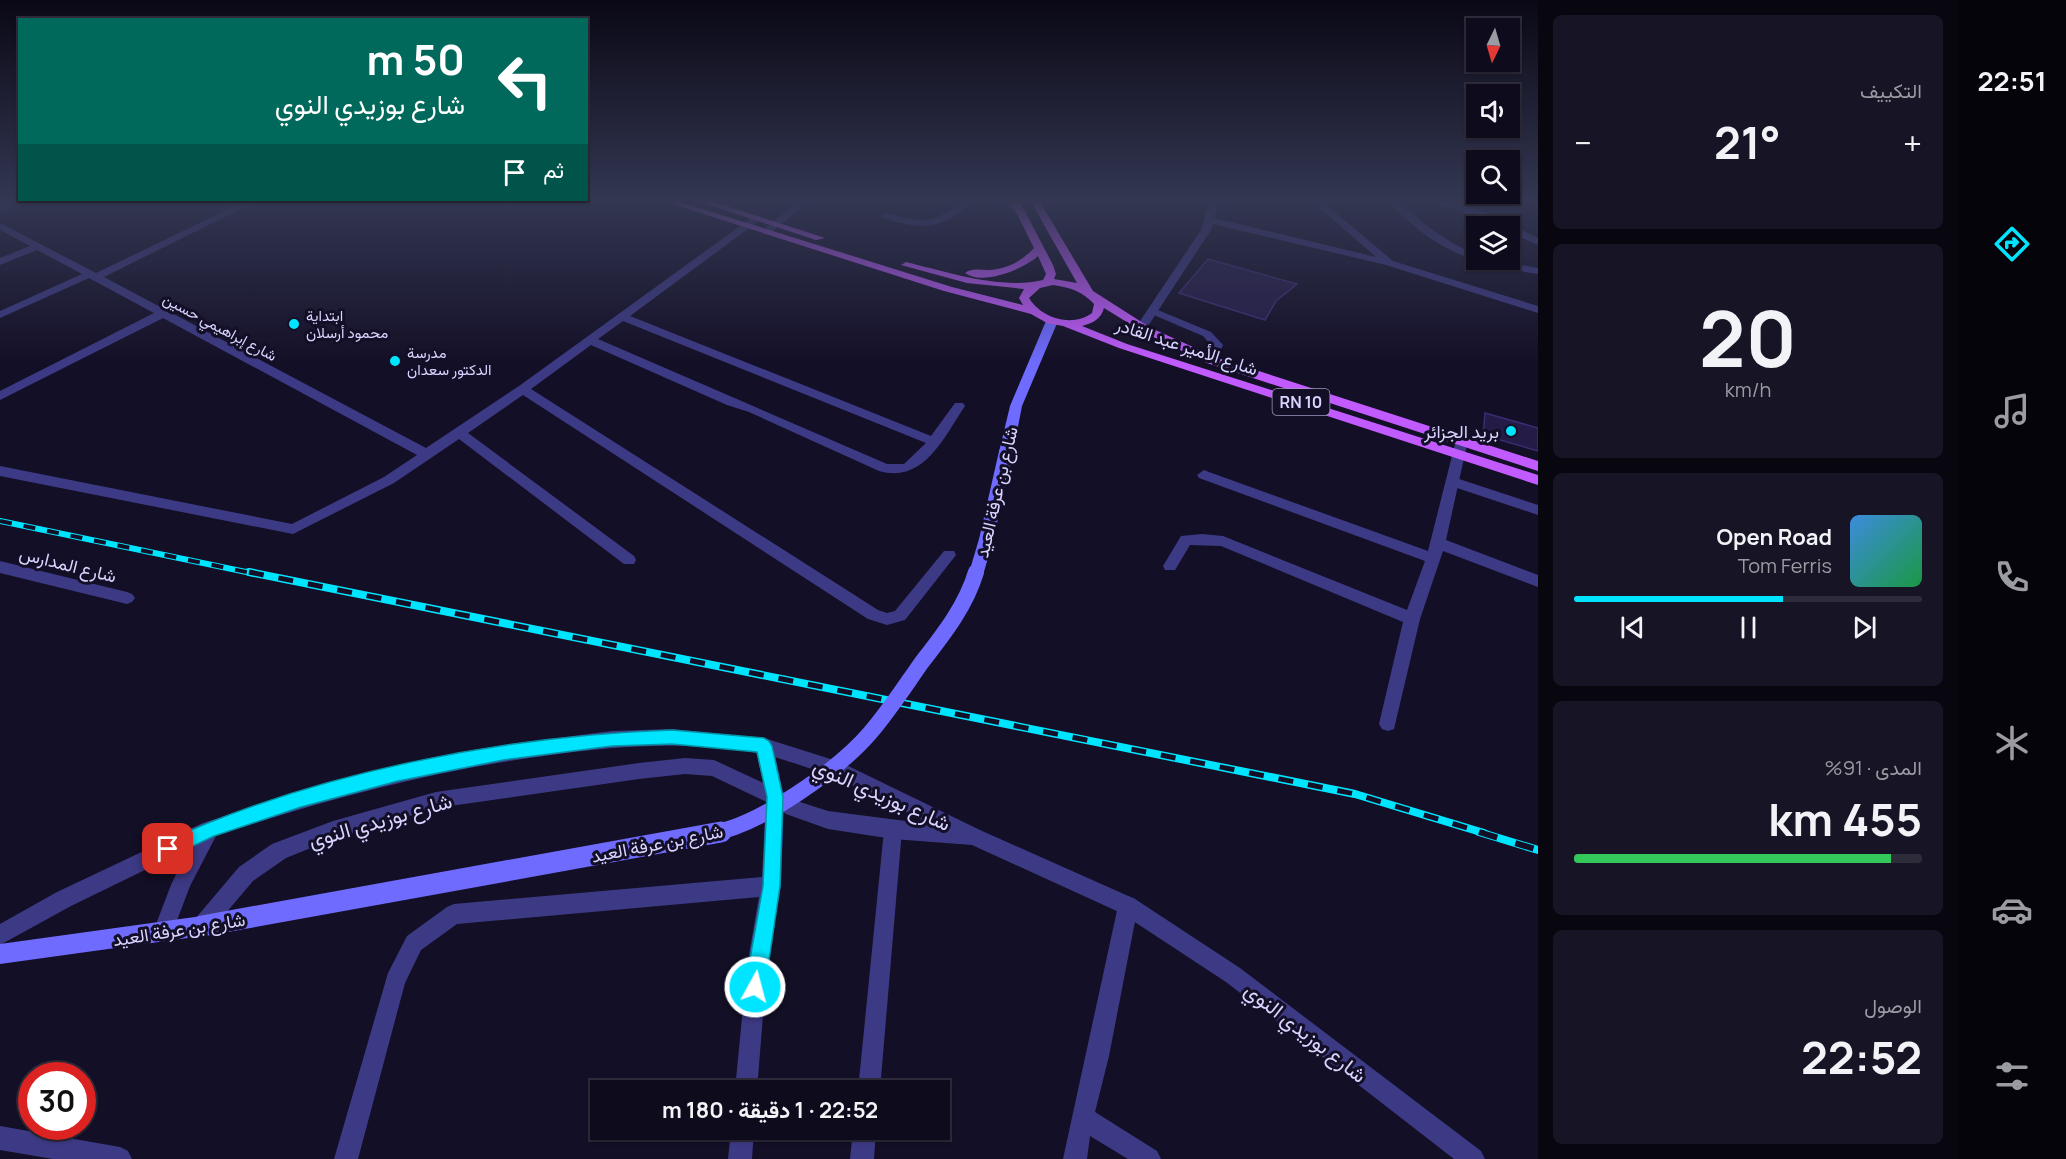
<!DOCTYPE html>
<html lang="ar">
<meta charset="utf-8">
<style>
:root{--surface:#0e0b1c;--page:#171425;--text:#f1f3f6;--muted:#9b9ba3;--line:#2e2b3b;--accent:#00e5ff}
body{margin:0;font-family:Manrope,Vazirmatn,sans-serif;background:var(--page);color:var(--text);direction:rtl;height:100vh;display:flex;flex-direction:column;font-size:22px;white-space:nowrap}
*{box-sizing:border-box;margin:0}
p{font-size:20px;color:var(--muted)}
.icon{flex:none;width:33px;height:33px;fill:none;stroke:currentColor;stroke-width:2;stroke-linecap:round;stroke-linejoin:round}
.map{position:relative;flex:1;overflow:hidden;direction:ltr}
.details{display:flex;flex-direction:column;gap:15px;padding:15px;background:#08060f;width:420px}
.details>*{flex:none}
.guide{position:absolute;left:18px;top:18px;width:570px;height:183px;border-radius:0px;box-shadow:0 2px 4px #0004,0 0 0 2px var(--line);direction:rtl;background:#00695c;color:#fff;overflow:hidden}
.needle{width:39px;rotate:185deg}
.controls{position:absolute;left:1466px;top:18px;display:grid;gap:12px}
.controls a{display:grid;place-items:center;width:54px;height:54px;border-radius:0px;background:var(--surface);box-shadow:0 2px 4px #0004,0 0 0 2px var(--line);font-size:30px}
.speed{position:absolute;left:18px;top:1062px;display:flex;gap:12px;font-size:30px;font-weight:700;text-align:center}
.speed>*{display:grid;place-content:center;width:78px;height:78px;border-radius:50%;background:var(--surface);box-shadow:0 2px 4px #0004,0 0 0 2px var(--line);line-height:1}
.speed .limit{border:9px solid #d22;background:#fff;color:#111}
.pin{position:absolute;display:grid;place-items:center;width:51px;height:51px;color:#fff;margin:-26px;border-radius:12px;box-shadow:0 3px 9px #0006}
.me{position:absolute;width:66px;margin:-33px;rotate:7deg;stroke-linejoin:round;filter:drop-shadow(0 0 4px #0008)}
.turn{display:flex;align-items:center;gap:21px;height:126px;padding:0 24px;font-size:27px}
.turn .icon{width:78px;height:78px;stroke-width:2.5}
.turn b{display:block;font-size:42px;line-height:51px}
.then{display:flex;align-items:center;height:57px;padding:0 24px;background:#0003;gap:12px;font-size:22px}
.big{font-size:45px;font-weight:700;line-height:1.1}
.details .card{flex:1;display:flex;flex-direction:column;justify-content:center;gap:9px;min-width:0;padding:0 21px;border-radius:9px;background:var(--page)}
.details .dial{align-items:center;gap:0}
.dial b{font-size:78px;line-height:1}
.song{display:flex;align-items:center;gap:18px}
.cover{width:72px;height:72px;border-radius:9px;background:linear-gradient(135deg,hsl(210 70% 55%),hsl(140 70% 35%))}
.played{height:6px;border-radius:3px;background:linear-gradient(90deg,var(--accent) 60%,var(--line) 60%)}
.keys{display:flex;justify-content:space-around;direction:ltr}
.heat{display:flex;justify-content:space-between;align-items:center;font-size:33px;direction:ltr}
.charge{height:9px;border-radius:4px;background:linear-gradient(90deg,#34c759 91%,var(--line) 0)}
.trip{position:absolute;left:590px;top:1080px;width:360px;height:60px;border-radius:0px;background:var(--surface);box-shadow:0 2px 4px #0004,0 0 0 2px var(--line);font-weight:700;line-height:60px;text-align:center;direction:rtl}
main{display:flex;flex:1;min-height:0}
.tabs{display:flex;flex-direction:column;width:108px;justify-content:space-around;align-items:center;background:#06040b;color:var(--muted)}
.tabs .icon{width:42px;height:42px}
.tabs .on{color:var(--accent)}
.tabs b{font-size:27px;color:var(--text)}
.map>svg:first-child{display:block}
.building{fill:#241b47;stroke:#3b2d73;stroke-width:1.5}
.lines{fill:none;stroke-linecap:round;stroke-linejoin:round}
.service{fill:#3d3a85;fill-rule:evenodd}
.minor{fill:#3d3a85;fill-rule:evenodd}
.tertiary{fill:#3d3a85;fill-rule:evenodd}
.secondary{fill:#6f6bff;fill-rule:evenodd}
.primary{fill:#c25bff;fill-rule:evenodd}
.rail-far2-casing{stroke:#00e5ff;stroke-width:6}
.rail-far1-casing{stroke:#00e5ff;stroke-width:8}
.rail-casing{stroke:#00e5ff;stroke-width:8}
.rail-far2{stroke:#130f26;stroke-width:4;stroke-dasharray:12;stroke-linecap:butt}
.rail-far1{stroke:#130f26;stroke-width:5;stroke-dasharray:15;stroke-linecap:butt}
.rail{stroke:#130f26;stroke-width:6;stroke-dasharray:19;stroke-linecap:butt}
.secondary-bridge-far2{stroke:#6f6bff;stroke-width:14}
.secondary-bridge-far1{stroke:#6f6bff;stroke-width:16}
.secondary-bridge{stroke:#6f6bff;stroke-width:21}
.route{fill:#00e5ff;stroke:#0095a6;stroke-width:1.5}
.poi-dot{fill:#00e5ff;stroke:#130f26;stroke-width:2}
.labels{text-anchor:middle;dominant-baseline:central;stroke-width:6;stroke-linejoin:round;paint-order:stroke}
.far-poi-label{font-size:15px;fill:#d9d4ff;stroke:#130f26;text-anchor:start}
.far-street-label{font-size:15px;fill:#d9d4ff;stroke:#130f26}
.shield{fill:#130f26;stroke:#9e99be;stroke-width:1.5}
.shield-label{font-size:16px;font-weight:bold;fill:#d9d4ff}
.street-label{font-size:18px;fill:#d9d4ff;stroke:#130f26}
.poi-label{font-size:18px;fill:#d9d4ff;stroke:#130f26;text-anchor:end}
.near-street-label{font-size:21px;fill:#d9d4ff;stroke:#130f26}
</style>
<main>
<nav class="tabs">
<b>22:51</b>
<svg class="icon on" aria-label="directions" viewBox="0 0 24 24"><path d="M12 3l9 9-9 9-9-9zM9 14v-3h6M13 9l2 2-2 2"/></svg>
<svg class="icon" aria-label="music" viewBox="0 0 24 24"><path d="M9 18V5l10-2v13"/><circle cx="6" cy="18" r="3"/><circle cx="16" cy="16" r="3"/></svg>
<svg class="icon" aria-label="phone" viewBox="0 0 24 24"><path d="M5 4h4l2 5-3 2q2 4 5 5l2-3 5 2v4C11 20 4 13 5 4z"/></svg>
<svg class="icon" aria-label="climate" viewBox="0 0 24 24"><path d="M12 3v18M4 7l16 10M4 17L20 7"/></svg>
<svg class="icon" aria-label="car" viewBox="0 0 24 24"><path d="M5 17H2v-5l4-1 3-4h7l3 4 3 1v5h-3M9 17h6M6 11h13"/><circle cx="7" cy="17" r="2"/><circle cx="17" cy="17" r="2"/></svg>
<svg class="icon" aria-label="filters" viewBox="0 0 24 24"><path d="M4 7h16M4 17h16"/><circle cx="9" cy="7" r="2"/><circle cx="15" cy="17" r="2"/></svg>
</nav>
<section class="details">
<div class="card"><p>التكييف</p>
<div class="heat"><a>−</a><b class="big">21°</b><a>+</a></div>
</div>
<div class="card dial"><b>20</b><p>km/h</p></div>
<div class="card">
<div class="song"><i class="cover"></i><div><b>Open Road</b><p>Tom Ferris</p></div></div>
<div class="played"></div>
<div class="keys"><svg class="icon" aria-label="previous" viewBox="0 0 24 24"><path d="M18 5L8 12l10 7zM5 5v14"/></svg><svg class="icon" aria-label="pause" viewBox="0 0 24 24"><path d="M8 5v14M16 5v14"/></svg><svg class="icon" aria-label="next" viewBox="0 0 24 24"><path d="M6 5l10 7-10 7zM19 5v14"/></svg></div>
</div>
<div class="card"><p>المدى · 91%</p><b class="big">455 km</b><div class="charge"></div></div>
<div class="card"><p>الوصول</p><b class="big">22:52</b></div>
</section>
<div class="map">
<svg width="1538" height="1159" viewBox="0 0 1538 1159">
<rect width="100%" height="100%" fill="#130f26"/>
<g class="building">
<path d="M1208 259 1297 284 1276 301 1265 320 1179 293Z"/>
<path d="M1485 413 1538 428V451L1483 435Z"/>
</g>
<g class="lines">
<g class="service">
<path d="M961 202H971C951 223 930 230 902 223 895 221 886 220 880 216L885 213C922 222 929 227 961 202Z"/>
<path d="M1153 308 1211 332 1223 345 1215 363 1211 364 1205 360 1211 345 1203 336 1149 313 1147 311Z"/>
<path d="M1453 477 1538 505V515L1448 485 1446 482Z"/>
</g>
<g class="minor">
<path d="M10 202H23L0 211V205Z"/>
<path d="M243 202H255L104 277 426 448 519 386 754 216H760V220L630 316 931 436 955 403H963L965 406C944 437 924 484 879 471L749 412 727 405 591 345 531 389 878 610 887 613 895 611 944 551H954L956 555 905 620 887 625 868 619 523 395 468 433 634 556 636 560 634 564H624L459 439 394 483 293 534 0 476V466L292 524 384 477 417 455 163 318 0 400V391L154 313 89 278 0 318V311L82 274 37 250 0 265V258L30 246 0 230V223L96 273ZM623 321 926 443 904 464H887L598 339Z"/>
<path d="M798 202H808L769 234H763V230Z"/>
<path d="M1001 202H1012L1026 211 1018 213Z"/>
<path d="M1209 202H1219L1214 218 1376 257 1313 202H1323L1393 261 1538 306V313L1386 265 1213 224 1211 230 1146 329H1138L1136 327 1201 230Z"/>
<path d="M1390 202H1399C1423 223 1446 243 1476 254V260H1492L1538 268V274C1491 267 1450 257 1413 225 1405 218 1395 210 1390 202Z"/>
<path d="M1431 202C1468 199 1506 223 1538 238V245L1509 232V226H1497L1478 217Z"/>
<path d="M1462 436 1468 440 1446 540 1538 575V587L1443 551 1420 619 1394 729 1388 731 1382 729 1379 724 1403 622 1221 546 1190 545 1175 570H1165L1163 566 1181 536 1202 534 1223 536 1407 610 1425 561 1199 478 1197 475 1204 470 1209 472 1428 551 1456 440Z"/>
<path d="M0 561 127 592 132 594 135 598 132 602 127 604 0 573Z"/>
<path d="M764 738 770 741 773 746 784 797 781 886 767 966 757 1090H735L747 966 759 897 457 924 421 950 405 983 358 1159H334L388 973 407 936 447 907 454 904 762 877 766 797 755 746 758 741Z"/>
<path d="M893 821 900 824 902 830 880 1090H858L884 830 886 824Z"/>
<path d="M1128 896 1135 899 1138 906 1109 1056 1095 1112 1157 1151 1161 1159H1128L1090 1136 1087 1159H1063L1118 906 1121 899Z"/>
<path d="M0 1126 120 1147 128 1151 132 1159H53L0 1150Z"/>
<path d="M731 1130H754L752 1159H728Z"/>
<path d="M853 1130H876L874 1159H850Z"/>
</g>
<g class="tertiary">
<path d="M1531 202H1538V206L1532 204Z"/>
<path d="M672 729 764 738 840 762 980 830 1135 899 1240 968 1481 1151 1485 1159H1454L1226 982 1121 913 972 845 893 839 828 829 786 814 769 803 712 776 685 774 639 779 436 808 333 839 286 858 253 881 209 933 202 936 195 933 192 926 195 919 239 867 272 844 333 821 436 792 639 763 685 758 714 760 781 791 797 801 828 811 929 824C886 802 844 779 797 764 786 761 774 756 763 754 692 741 621 745 551 755 436 770 326 799 216 836L190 886 170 939 163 942 156 939 153 932 171 885 188 849 71 906 0 945V924L57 892 203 823 301 791 398 766 503 745 612 731Z"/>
</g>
<g class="secondary">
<path d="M1052 318 1058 321 1022 406 1013 452 1006 456 1001 455 999 452 1010 406 1046 321Z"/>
<path d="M202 916 209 919 212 926 209 933 202 936 0 964V944Z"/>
</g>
<g class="primary">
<path d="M666 202H680L952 287 1023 305 1019 298 1024 289 967 283 901 265 906 262C947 272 1002 290 1043 280L1046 274 1038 256C1024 269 982 286 965 273 971 268 980 270 988 270 1006 269 1021 262 1034 248L1011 202H1020L1053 265 1056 274 1054 279 1077 283 1031 202H1040L1093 291 1151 328 1215 357 1538 461V471L1207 363 1143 332 1104 308C1101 319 1093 323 1082 326L1127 344 1538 475V485L1119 348 1063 326 1047 323 1031 314 944 291ZM1053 285C1070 287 1083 292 1094 304L1092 313C1072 328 1041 318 1029 298L1040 288Z"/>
<path d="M700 202H714L825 238 816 240Z"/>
</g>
<g class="rail-far2-casing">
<path id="rail-far2" d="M0 521 256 574"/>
</g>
<g class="rail-far1-casing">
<path id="rail-far1" d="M249 572 1355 794 1484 833"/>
</g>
<g class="rail-casing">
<path id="rail" d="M1479 832 1538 850"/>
</g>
<use href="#rail-far2" class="rail-far2"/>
<use href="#rail-far1" class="rail-far1"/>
<use href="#rail" class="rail"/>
<path class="secondary-bridge-far2" d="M976 574 986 540 1006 452"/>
<path class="secondary-bridge-far1" d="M713 833C760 825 839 769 870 733 889 711 905 686 922 662 943 635 966 606 976 572"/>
<path class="secondary-bridge" d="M202 926 721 832"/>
</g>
<linearGradient id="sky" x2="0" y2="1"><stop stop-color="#0a0815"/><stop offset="0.55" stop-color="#333752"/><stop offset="1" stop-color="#333752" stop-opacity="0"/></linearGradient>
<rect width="1538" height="364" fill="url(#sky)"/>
<path class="route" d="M672 730 764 738 769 741 772 746 783 797 780 886 765 987 762 994 755 997 748 994 745 987 763 886 767 797 757 752 672 744 612 746 503 760 398 781 301 807 214 836 168 858 162 855 160 849 162 843C315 772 504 736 672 730Z"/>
<g class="poi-dot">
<circle cx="294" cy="324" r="6"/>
<circle cx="395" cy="361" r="6"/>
<circle cx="1511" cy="431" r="6"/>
</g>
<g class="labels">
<g class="far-poi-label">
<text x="306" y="315">ابتداية<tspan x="306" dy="17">محمود أرسلان</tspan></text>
<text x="407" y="352">مدرسة<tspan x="407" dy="17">الدكتور سعدان</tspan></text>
</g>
<g class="far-street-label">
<text transform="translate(220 327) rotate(28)">شارع إبراهيمي حسين</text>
</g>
<rect class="shield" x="1272.5" y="389" width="57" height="26" rx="4.5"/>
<g class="shield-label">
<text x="1301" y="402">RN 10</text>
</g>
<g class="street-label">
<text transform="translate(1187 346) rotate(18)">شارع الأمير عبد القادر</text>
<text transform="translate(996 492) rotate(-77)">شارع بن عرفة العيد</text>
<text transform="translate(68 564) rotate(14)">شارع المدارس</text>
<text transform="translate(657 843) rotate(-11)">شارع بن عرفة العيد</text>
<text transform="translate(179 929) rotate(-9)">شارع بن عرفة العيد</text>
</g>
<g class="poi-label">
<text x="1499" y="431">بريد الجزائر</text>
</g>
<g class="near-street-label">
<text transform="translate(882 794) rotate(24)">شارع بوزيدي النوي</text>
<text transform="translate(380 820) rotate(-16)">شارع بوزيدي النوي</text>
<text transform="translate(1306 1032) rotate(38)">شارع بوزيدي النوي</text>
</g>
</g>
</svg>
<div class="controls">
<a><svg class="needle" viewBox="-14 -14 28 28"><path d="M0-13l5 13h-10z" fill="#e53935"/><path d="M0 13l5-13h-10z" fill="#9b9ba3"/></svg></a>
<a><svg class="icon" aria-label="sound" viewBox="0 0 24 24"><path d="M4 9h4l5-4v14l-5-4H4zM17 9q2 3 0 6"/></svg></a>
<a><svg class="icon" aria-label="search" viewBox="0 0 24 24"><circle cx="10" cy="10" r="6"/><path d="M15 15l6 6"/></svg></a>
<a><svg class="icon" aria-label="layers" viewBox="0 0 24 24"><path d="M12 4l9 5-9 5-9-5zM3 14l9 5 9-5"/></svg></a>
</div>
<div class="speed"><div class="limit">30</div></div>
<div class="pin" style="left:168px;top:849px;background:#d93025"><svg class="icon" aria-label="arrive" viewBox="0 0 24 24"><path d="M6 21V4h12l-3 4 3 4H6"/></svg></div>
<svg class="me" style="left:755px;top:987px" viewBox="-20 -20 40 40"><circle r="17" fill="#00e5ff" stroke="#fff" stroke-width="3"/><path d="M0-11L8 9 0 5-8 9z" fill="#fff"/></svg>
<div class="trip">22:52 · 1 دقيقة · 180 m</div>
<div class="guide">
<div class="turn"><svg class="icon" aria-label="left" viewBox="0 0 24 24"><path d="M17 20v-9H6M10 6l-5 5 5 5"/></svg><div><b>50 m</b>شارع بوزيدي النوي</div></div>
<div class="then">ثم<svg class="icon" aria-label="arrive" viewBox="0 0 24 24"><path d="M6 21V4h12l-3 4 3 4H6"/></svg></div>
</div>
</div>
</main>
